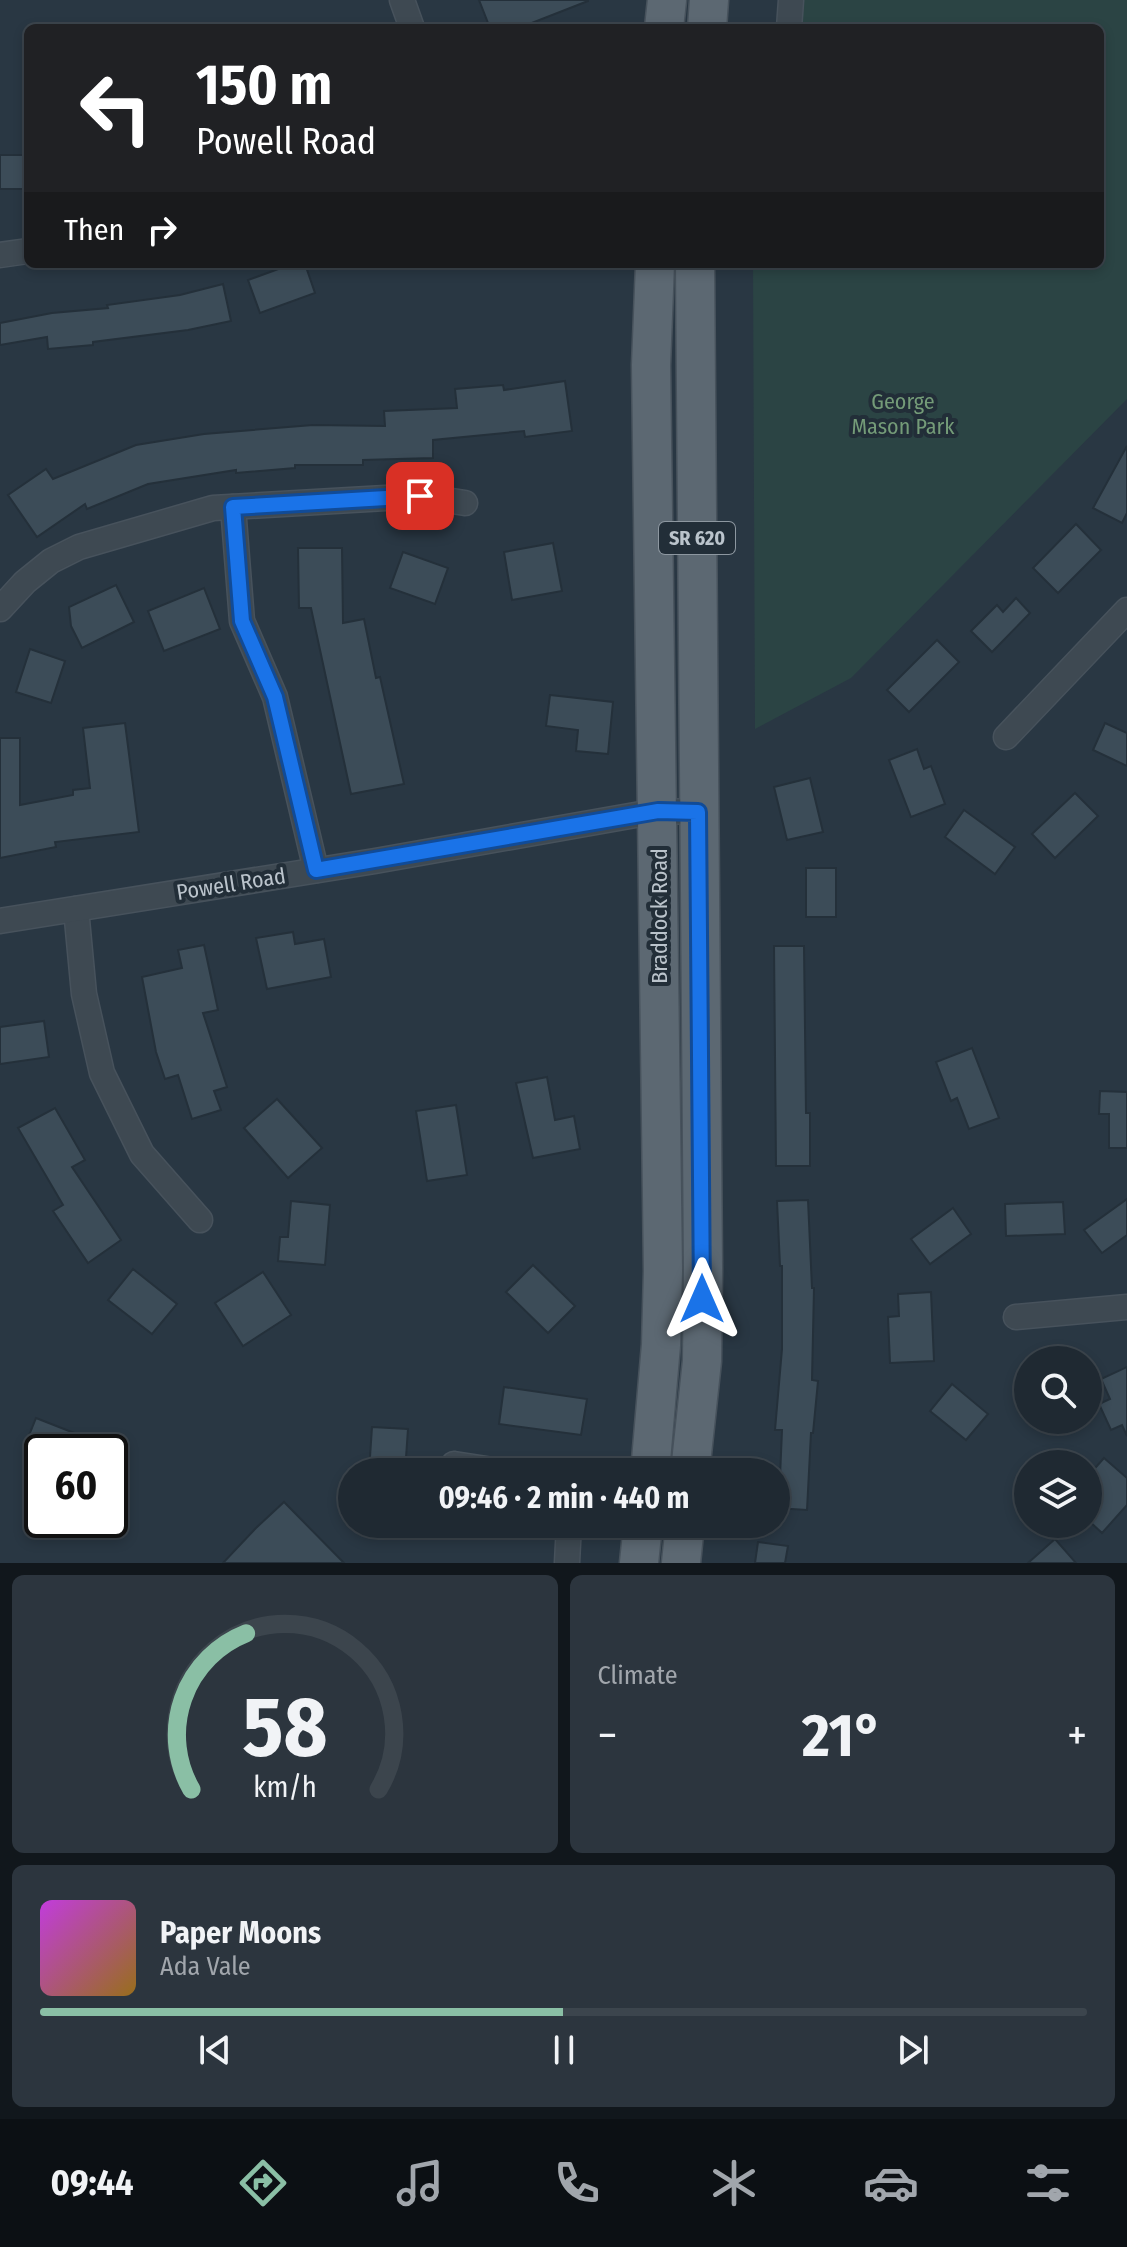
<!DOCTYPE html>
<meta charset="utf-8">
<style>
:root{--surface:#1f2932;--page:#2c353e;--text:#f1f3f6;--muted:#a1a6ac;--line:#3c454d;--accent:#8abfa5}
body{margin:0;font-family:"Fira Sans Condensed",sans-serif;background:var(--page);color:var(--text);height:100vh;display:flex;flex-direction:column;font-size:30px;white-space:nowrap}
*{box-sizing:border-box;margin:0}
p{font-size:26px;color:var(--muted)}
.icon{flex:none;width:44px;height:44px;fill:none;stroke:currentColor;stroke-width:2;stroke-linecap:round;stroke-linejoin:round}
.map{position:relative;height:1563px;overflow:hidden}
.sheet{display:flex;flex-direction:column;gap:12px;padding:12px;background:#11171c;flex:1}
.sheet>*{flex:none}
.hud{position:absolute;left:24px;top:24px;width:1080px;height:244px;border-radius:12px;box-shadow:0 4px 12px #0003,0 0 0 2px var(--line);background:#202124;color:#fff;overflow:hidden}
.tools{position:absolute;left:1014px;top:1346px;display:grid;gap:16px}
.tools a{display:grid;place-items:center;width:88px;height:88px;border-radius:50%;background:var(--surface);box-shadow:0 4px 12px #0003,0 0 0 2px var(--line);font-size:40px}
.speed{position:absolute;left:24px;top:1434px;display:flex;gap:16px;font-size:40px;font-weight:700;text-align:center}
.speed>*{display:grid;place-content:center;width:104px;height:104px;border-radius:50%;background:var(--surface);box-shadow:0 4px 12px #0003,0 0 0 2px var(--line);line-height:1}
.speed .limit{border:4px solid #111;border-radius:12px;background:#fff;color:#111}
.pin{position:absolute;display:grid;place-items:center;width:68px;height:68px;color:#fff;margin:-34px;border-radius:16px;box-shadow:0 4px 12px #0006}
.me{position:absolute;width:88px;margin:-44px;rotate:0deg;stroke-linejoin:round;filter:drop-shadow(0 0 6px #0008)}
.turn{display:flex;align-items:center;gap:28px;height:168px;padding:0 40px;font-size:36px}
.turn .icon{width:104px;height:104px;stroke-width:2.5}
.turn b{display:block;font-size:56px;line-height:68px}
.then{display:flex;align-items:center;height:76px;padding:0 40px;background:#0003;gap:16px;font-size:30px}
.big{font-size:60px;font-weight:700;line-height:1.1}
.sheet .widget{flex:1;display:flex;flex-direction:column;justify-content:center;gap:12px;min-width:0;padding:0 28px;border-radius:12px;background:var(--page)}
.sheet .dial{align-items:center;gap:0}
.dial svg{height:208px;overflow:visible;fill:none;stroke:var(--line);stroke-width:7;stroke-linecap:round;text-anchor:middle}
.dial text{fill:var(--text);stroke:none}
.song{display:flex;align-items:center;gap:24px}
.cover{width:96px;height:96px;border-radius:12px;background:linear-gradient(135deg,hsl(290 70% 55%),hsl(40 70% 35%))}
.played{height:8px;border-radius:4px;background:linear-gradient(90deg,var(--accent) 50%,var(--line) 50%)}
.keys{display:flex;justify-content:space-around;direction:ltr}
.heat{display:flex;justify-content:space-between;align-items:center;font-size:44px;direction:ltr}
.sheet .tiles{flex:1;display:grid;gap:12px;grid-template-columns:1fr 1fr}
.widget:last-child{grid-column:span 2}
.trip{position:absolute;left:338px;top:1458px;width:452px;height:80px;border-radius:40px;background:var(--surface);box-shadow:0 4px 12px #0003,0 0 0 2px var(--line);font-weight:700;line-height:80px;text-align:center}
.dock{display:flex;height:128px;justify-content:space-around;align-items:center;background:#0c1014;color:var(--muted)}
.dock .icon{width:56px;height:56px}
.dock .active{color:var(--accent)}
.dock b{font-size:36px;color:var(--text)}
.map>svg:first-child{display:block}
.green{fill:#2b4444}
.building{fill:#3c4c58;stroke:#24303a;stroke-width:2}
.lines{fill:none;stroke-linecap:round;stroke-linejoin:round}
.minor-casing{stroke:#47525c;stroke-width:27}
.primary-casing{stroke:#47525c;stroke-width:41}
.minor{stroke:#3e4952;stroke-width:24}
.primary{stroke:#5c6872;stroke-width:38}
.route-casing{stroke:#114b97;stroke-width:20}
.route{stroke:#1a73e8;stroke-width:14}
.labels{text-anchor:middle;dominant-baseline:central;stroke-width:8;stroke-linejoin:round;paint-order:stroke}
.shield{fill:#222e38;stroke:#8d97a0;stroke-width:2}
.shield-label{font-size:20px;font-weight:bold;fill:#bbc4cc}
.park-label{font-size:22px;fill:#749b78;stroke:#222e38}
.street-label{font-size:22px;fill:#bbc4cc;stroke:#222e38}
</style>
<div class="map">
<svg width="1127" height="1563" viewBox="0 0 1127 1563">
<rect width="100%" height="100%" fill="#293743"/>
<path class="green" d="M803 0H1127V399L851 678 755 729 753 264H1100V28H801Z"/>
<g class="building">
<path d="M479 0H588V1L519 28H490Z"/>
<rect x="0" y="155" width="28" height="34"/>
<path d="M292 264H305L315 293 260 313 248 280Z"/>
<path d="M223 284 231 321 188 330 93 342V345L48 349 47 337 0 345V323L52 313 108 308 107 305 180 295Z"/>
<path d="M565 381 572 431 525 437 524 431 433 440V458L363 460V465H295V468L236 473V470L148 484 87 509 85 504 37 537 8 495 46 469 53 479 136 445 204 434 313 425 385 426 384 411 457 408 455 389 503 385 504 390Z"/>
<path d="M1127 446V513L1122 523 1093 508Z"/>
<path d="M1076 524 1101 550 1058 593 1033 568Z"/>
<path d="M553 543 562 591 512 600 504 552Z"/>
<path d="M298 548H342L343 623 364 619 376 678 380 677 404 784 351 794 311 608H299Z"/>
<path d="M403 552 448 568 435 604 390 588Z"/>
<path d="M116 585 134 622 82 648 71 626 69 607Z"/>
<path d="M204 588 220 629 164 651 148 611Z"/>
<path d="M1016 598 1030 613 992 652 971 631 997 605 1003 612Z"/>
<path d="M937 640 959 662 909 712 887 690Z"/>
<path d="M30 649 65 661 51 703 16 692Z"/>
<path d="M550 695 613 702 608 754 576 751 578 730 546 726Z"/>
<path d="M125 723 139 832 55 842 56 847 0 858V738H20V805L73 795V790L90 788 83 728Z"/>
<path d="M1105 723 1127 733V766L1093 750Z"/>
<path d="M917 749 924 769 931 766 945 804 911 817 889 760Z"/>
<path d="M810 778 823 832 787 840 774 787Z"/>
<path d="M1075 793 1098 816 1055 858 1032 834Z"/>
<path d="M964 810 1015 847 995 874 945 837Z"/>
<rect x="806" y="868" width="30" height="49"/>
<path d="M293 932 295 944 324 939 331 977 267 989 256 938Z"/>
<path d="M204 945 218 1010 203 1013 227 1087 214 1091 221 1110 192 1119 178 1075 165 1079 156 1052 142 977 182 968 178 950Z"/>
<path d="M774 946H804L806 1113H810V1166H776Z"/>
<path d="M44 1021 49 1057 0 1064V1027Z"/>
<path d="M972 1048 999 1118 969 1129 957 1098 951 1101 936 1062Z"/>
<path d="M547 1077 555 1120 574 1116 580 1149 533 1158 516 1083Z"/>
<path d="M1100 1091 1127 1092V1148H1109V1114H1099Z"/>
<path d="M277 1099 322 1148 288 1178 244 1128Z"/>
<path d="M456 1105 467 1175 427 1181 416 1111Z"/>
<path d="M55 1108 85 1160 72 1167 121 1240 88 1263 53 1211 63 1205 18 1128Z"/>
<path d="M1127 1199V1235L1102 1253 1084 1230Z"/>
<path d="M808 1200 812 1288H814L812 1380 818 1381 813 1433H811L807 1510 776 1508V1477H780L782 1430H775L782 1349V1266H780L777 1201Z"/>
<path d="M291 1201 330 1205 325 1265 278 1261 280 1237H288Z"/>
<path d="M1063 1202 1065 1234 1006 1236 1005 1204Z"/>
<path d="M953 1208 971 1234 930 1264 911 1239Z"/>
<path d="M533 1265 575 1306 548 1333 506 1292Z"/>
<path d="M133 1269 177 1304 152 1334 108 1300Z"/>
<path d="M263 1272 291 1315 243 1346 215 1303Z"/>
<path d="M931 1292 934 1361 890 1363 888 1317 899 1316 898 1294Z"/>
<path d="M1127 1367V1436L1122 1425 1111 1430 1099 1404 1110 1399 1101 1379Z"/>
<path d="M952 1384 988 1414 966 1440 930 1411Z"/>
<path d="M504 1387 587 1399 581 1435 499 1424Z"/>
<path d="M36 1418 120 1451V1452H34L24 1448Z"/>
<path d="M372 1427 408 1429 405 1472H369Z"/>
<path d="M1104 1458 1127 1478V1505L1102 1533 1088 1520V1502L1099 1489 1088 1480V1476Z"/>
<path d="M284 1502 344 1563H223L256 1528Z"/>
<path d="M1055 1539 1076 1563H1028Z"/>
<path d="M758 1542 788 1546 785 1563H755Z"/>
</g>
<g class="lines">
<g class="minor-casing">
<g id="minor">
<path d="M402 0 412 28"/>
<path d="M789 28 791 0"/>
<path d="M0 255 28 251"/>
<path d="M233 507 242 621 275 697 316 870"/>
<path d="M0 609 25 582 51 561 79 547 213 508 420 496 465 503"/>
<path d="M1006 737 1127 610"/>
<path d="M76 909 84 994 102 1073 142 1154 200 1220"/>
<path d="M0 921 375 861 658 811 698 812"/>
<path d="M1016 1317 1127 1307"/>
<path d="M453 1472 454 1464 506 1472"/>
<path d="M567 1563 569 1524"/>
</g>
</g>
<g class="primary-casing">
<g id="primary">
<path d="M664 28 667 0"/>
<path d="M707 28 709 0"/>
<path d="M650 1472 661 1345 663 1271 651 365 655 264"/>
<path d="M690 1472 702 1361 703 1268 695 264"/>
<path d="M639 1563 643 1524"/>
<path d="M681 1563 685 1524"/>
</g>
</g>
<use href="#minor" class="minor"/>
<use href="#primary" class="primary"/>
</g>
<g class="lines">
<g class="route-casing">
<path id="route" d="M420 496 233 507 242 621 275 697 316 870 658 811 698 812 702 1299"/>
</g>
<use href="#route" class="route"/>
</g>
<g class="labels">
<rect class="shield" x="659" y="522" width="76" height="32" rx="6"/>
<g class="shield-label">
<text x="697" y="538">SR 620</text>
</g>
<g class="park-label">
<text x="903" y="401">George<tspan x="903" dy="25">Mason Park</tspan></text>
</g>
<g class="street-label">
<text transform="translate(231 884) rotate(-9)">Powell Road</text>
<text transform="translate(659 916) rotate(-90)">Braddock Road</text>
</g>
</g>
</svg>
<div class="tools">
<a><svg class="icon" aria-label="search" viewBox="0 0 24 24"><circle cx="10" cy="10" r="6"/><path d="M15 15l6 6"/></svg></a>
<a><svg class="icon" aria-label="layers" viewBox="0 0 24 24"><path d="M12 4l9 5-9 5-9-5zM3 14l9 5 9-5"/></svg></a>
</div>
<div class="speed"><div class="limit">60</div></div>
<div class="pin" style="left:420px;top:496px;background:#d93025"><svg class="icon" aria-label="arrive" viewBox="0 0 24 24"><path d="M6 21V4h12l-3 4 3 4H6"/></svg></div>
<svg class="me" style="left:702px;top:1299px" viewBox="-20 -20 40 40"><path d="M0-17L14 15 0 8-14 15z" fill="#1a73e8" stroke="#fff" stroke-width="4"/></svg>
<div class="trip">09:46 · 2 min · 440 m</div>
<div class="hud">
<div class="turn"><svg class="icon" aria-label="left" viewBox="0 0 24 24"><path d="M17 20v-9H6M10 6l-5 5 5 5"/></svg><div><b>150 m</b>Powell Road</div></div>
<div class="then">Then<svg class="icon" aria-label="right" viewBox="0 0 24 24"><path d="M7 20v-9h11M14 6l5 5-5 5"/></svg></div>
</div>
</div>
<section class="sheet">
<div class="tiles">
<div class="widget dial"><svg viewBox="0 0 100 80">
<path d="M14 69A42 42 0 1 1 86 69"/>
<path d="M14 69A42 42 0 0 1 35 9" stroke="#8abfa5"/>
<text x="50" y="56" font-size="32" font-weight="700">58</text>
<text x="50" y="72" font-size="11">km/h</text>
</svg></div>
<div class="widget"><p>Climate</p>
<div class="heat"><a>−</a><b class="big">21°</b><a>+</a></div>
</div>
<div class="widget">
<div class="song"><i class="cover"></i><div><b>Paper Moons</b><p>Ada Vale</p></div></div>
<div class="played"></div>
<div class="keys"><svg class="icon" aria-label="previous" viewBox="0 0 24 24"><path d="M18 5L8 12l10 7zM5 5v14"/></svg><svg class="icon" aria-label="pause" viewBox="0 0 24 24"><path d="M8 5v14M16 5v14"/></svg><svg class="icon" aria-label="next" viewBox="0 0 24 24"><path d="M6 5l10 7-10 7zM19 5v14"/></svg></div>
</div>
</div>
</section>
<nav class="dock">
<b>09:44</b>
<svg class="icon active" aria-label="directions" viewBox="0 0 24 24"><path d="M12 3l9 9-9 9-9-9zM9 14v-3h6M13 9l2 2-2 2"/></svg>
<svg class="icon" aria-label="music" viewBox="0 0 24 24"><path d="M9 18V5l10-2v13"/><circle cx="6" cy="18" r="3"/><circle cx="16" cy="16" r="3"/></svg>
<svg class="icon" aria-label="phone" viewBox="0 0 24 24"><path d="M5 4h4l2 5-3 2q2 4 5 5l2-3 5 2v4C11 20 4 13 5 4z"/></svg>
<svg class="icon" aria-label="climate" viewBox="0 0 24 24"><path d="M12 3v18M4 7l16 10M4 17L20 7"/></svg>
<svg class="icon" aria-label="car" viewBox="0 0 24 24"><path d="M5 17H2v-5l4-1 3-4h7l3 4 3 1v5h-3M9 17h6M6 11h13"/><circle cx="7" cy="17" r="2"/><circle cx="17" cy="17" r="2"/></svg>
<svg class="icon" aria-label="filters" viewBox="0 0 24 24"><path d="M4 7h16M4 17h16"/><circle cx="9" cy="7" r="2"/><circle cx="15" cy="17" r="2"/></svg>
</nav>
